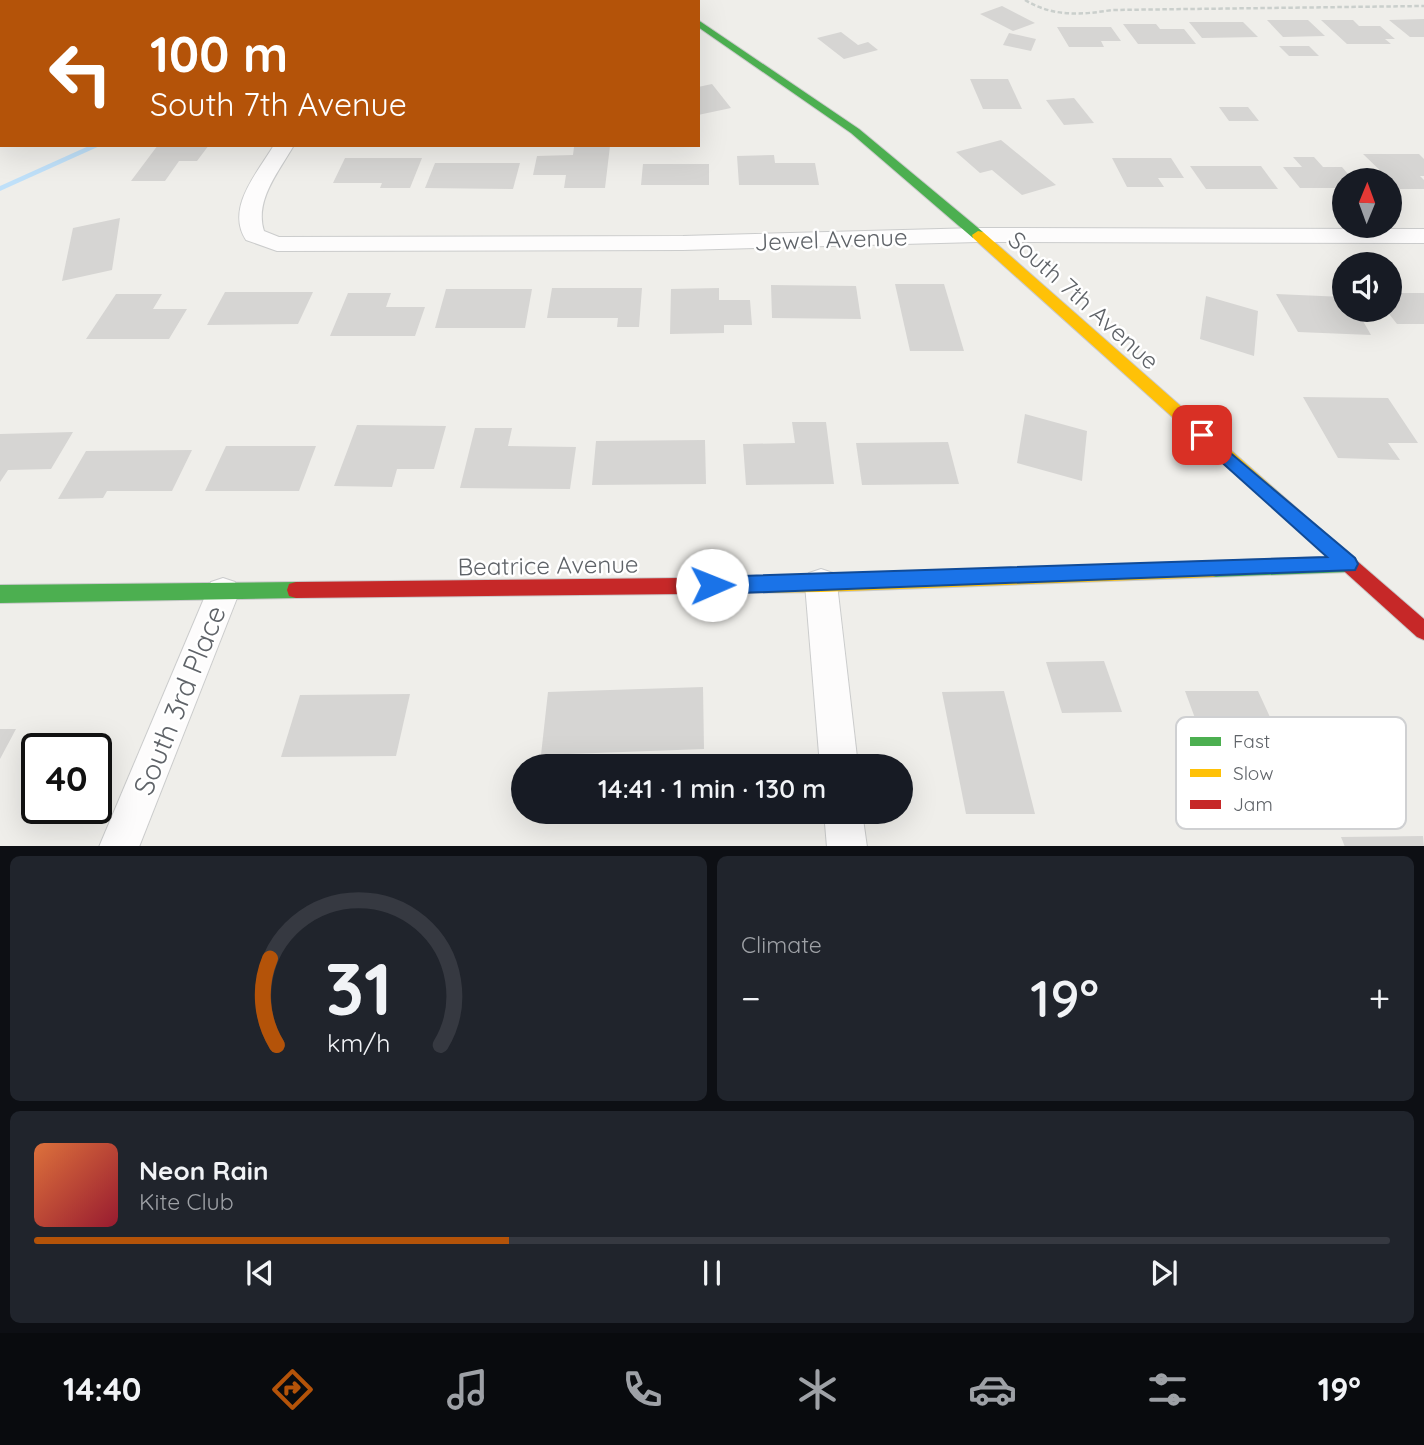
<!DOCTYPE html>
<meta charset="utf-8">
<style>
:root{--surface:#171b24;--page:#20242c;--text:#f1f3f6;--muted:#9ea1a6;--line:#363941;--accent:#b45309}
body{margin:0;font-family:Quicksand,sans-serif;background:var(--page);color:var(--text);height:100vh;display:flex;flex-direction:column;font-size:26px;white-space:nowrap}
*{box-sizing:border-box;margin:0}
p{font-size:23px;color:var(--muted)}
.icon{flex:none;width:38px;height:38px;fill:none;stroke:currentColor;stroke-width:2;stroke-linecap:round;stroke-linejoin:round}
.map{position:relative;height:846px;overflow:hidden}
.details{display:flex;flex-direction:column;gap:10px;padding:10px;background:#0d0f14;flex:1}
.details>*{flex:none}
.hud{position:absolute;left:0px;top:0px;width:700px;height:147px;box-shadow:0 7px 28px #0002;background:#b45309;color:#fff;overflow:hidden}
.needle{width:46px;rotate:1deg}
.buttons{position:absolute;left:1332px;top:168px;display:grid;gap:14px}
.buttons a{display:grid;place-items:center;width:70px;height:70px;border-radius:50%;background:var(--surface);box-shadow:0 7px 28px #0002;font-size:35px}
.speed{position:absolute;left:21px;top:733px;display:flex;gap:14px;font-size:35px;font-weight:700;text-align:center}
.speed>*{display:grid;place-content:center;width:91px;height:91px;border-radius:50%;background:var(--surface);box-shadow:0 7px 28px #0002;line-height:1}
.speed .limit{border:4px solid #111;border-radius:10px;background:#fff;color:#111}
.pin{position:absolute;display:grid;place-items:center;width:60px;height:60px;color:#fff;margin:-30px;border-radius:14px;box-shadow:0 4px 10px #0006}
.me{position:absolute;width:77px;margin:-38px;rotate:89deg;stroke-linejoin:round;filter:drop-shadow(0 0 5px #0008)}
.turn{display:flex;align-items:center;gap:24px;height:147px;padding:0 35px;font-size:32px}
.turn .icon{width:91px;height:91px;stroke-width:2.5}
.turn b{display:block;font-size:49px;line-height:60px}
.big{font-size:52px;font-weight:600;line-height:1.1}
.details .widget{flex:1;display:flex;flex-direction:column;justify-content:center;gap:10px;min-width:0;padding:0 24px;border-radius:10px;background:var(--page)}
.details .dial{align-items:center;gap:0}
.dial svg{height:182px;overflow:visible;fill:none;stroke:var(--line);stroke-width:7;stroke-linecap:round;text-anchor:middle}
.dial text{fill:var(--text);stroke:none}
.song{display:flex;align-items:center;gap:21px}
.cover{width:84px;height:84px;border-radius:10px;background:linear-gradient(135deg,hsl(20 70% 55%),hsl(350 70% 35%))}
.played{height:7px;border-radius:4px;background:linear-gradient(90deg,var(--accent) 35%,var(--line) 35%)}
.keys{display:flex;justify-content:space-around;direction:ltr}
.heat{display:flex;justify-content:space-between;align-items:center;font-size:38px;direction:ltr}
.details .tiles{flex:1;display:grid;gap:10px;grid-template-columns:1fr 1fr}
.widget:last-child{grid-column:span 2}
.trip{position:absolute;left:511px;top:754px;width:402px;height:70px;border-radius:35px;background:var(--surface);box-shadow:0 7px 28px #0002;font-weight:600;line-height:70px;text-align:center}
.menu{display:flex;height:112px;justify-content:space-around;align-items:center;background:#090b0e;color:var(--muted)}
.menu .icon{width:49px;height:49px}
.menu .active{color:var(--accent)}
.menu b{font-size:32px;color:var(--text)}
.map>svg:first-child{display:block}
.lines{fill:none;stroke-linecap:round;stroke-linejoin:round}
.stream{fill:#bfe0f9;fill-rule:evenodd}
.building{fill:#d6d5d3}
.street-casing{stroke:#cbcccc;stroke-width:2}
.fast-casing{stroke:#cacacb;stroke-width:2}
.slow-casing{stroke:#cacacb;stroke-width:2}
.jam-casing{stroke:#cacacb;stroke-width:2}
.path{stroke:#cacfcc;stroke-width:2.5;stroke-dasharray:4.5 2.5;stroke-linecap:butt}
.street{fill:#fdfcfc;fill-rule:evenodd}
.fast{fill:#4caf50;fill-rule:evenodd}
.slow{fill:#ffc107;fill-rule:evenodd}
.jam{fill:#c62828;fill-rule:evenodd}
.route{fill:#1a73e8;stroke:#114b97;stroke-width:2}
.labels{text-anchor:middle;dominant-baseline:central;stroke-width:5;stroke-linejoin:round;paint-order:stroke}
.street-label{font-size:24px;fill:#5f6368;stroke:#fff}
.near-street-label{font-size:28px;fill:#5f6368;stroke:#fff}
.key{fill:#fff;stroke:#cfd0d2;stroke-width:2}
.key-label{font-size:19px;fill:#5f6368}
</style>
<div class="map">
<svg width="1424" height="847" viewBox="0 0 1424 847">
<rect width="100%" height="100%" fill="#efeeea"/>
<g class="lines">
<g class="stream">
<path d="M155 0 169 2H158Z"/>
<path d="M91 145H102L0 191V186Z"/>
</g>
</g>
<g class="building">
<path d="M1002 6 1035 23 1013 31 980 14Z"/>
<path d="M1424 19V37H1410L1389 20Z"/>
<path d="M1267 20H1308L1325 36 1283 37Z"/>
<path d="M1321 20H1353L1359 26H1380L1395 39H1385L1391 44H1347Z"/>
<path d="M1189 22H1243L1258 37 1202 38Z"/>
<path d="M1123 24H1156L1160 29H1184L1196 44H1138Z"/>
<path d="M1057 27H1111L1121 41H1101L1104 47H1069Z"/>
<path d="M841 32 858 45 868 42 878 50 844 59 817 38Z"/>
<path d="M1009 33 1036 39 1031 51 1003 45Z"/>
<path d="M1279 46H1309L1319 56H1289Z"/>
<path d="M970 79H1008L1022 109H983Z"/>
<path d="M712 84 731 108 698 115V87Z"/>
<path d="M1074 98 1094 123 1064 125 1046 100Z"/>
<path d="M1219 107H1248L1259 121H1229Z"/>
<path d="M1001 140 1056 185 1022 195 992 170 980 173 956 152Z"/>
<path d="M158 145H209L197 161H179L165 181H131Z"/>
<path d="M610 146 605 188H564L566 175H533L537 156 573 155 574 147Z"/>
<path d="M1363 154H1419L1424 159V176H1420L1424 180V189H1393L1390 180Z"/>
<path d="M774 155 775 163H815L819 185H739L737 156Z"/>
<path d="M1293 157H1314L1323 167H1342L1353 180H1344V188H1300L1283 167H1302Z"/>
<path d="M345 158H422L410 188H380L382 183H333Z"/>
<path d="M1112 158H1171L1184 178H1158L1164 187H1127Z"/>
<path d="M435 163H520L513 189 425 188Z"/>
<path d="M643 164H709V185H641Z"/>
<path d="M1190 166H1261L1278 189H1206Z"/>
<path d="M120 218 112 270 62 281 73 228Z"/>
<path d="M895 284H944L964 351H910Z"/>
<path d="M771 285 856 286 861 319 772 318Z"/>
<path d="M552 288H642L639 327H617L618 318H547Z"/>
<path d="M719 288V300H750L752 325H724V333L670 334 671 289Z"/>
<path d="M446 289H532L525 328H435Z"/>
<path d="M225 292H313L298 324 207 325Z"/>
<path d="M348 293H391L386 307H425L415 336H330Z"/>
<path d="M1390 293H1424V324H1397L1386 310H1390Z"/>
<path d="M116 294H162L153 309H187L169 339H86Z"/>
<path d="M1276 294 1344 297V310H1369L1377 321H1363L1371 335 1298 332Z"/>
<path d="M1206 296 1258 311 1254 356 1200 339Z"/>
<path d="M1303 397 1388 398 1418 443H1388L1400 460 1338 458Z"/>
<path d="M1025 414 1087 431 1082 481 1017 463Z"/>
<path d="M792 422H826L834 484 746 485 743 444 795 443Z"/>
<path d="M357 425 446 426 434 469H397L392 487 334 486Z"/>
<path d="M475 428H512L508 446 576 447 570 489 460 488Z"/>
<path d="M73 432 51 469 8 470 0 482V434Z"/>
<path d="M705 440 706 484 592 485 596 441Z"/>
<path d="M948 442 959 484 862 485 856 443Z"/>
<path d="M226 446H316L299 491H205Z"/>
<path d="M192 450 172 491H107L103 498 58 499 86 451Z"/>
<path d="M1104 661 1122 712 1062 713 1046 662Z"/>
<path d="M703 687 704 749 541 755 548 692Z"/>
<path d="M1004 691 1035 814H966L942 692Z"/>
<path d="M1185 691H1258L1291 763H1355L1375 804 1227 805Z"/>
<path d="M410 694 396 756 281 757 300 695Z"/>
<path d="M0 729H16L0 759Z"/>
<path d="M1423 836 1424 847H1345L1341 837Z"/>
</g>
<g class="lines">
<g class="street-casing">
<g id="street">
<path d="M274 145H294C280 170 254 200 264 231L279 237 683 236 978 228 1424 229V243L978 242 683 250 277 251 246 240C225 208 258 172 274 145Z"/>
<path d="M821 569 833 573 837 584 858 766H820L805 584 809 573Z"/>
<path d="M223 578 235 582 239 593 139 847H99L211 582Z"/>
<path d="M824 812H862L867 847H827Z"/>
</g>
</g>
<g class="fast-casing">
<g id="fast">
<path d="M661 0H672L673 2H663Z"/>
<path d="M698 20 859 129 983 232V238H973L851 133 698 27Z"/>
<path d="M1349 556 1355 558 1358 564 1355 570 1349 572 1213 577 1207 575 1204 569 1207 563 1213 561Z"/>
<path d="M296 582 303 584 305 590 303 596 296 598 0 603V585Z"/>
</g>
</g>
<g class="slow-casing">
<g id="slow">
<path d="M978 231 983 232 1327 535 1330 540 1327 545 1321 548 1315 545 973 238 972 235Z"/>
<path d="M1213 561 1219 563 1222 569 1219 575 1213 577 821 592 681 594 675 592 672 586 675 580 681 578 821 576Z"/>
</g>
</g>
<g class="jam-casing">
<g id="jam">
<path d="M1321 532 1327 535 1424 619V640L1417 637 1315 545 1312 540 1315 535Z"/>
<path d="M681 578 687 580 690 586 687 592 681 594 296 598 289 596 287 590 289 584 296 582Z"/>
</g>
</g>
<path class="path" d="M1025 0C1053 17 1081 15 1112 10L1424 6"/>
<use href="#street" class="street"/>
<use href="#fast" class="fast"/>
<use href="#slow" class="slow"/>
<use href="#jam" class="jam"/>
</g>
<path class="route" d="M1202 429 1355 558 1358 564 1355 570 712 594 706 591 703 585 706 579 712 577 1327 557 1197 440 1194 435Z"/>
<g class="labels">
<g class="street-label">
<text transform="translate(831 239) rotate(-2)">Jewel Avenue</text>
<text transform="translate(1084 300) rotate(42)">South 7th Avenue</text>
<text transform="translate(548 565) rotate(-1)">Beatrice Avenue</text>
</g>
<g class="near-street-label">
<text transform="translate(179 700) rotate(-68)">South 3rd Place</text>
</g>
</g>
<rect x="1176" y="717" width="230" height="112" rx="10" class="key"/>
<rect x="1190" y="737" width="31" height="9" fill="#4caf50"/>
<rect x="1190" y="769" width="31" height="8" fill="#ffc107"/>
<rect x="1190" y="800" width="31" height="9" fill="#c62828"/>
<g class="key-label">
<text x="1233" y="748">Fast</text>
<text x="1233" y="780">Slow</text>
<text x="1233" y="811">Jam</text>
</g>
</svg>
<div class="buttons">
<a><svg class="needle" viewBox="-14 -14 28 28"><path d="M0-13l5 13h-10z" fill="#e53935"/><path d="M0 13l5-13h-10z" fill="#9ea1a6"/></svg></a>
<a><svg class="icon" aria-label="sound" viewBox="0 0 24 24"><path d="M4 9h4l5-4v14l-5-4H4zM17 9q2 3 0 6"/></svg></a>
</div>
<div class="speed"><div class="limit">40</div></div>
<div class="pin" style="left:1202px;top:435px;background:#d93025"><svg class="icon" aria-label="arrive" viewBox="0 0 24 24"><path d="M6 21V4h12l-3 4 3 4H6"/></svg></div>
<svg class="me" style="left:712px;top:585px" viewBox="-20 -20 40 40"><circle r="19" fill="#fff"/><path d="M0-13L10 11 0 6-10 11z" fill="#1a73e8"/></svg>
<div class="trip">14:41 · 1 min · 130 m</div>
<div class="hud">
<div class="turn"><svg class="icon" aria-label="left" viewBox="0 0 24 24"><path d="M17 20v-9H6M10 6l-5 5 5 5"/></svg><div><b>100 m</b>South 7th Avenue</div></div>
</div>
</div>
<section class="details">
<div class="tiles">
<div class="widget dial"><svg viewBox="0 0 100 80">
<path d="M14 69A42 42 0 1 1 86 69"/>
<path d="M14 69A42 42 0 0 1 11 31" stroke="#b45309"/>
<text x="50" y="56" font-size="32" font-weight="700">31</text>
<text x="50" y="72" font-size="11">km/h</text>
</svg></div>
<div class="widget"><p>Climate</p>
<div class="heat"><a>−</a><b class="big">19°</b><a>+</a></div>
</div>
<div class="widget">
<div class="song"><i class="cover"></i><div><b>Neon Rain</b><p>Kite Club</p></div></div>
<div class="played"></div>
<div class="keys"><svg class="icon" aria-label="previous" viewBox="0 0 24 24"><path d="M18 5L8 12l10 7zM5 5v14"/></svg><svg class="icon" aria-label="pause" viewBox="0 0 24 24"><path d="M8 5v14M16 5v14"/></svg><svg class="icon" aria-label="next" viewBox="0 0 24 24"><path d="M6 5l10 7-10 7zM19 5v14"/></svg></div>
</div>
</div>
</section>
<nav class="menu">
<b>14:40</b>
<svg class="icon active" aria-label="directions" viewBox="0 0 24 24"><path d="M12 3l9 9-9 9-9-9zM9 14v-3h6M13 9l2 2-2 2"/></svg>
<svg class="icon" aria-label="music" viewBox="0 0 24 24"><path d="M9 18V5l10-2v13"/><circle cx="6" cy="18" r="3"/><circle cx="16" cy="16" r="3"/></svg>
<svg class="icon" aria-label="phone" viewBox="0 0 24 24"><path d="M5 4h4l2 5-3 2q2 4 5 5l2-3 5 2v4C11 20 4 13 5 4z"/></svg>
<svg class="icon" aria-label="climate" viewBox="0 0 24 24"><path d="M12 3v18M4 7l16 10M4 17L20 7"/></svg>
<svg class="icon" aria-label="car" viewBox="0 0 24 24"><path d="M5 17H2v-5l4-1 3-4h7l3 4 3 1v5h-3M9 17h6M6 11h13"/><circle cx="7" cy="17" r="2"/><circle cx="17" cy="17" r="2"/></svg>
<svg class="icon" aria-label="filters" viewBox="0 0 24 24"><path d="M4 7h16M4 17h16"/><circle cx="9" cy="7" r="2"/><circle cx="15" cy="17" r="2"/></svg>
<b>19°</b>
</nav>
